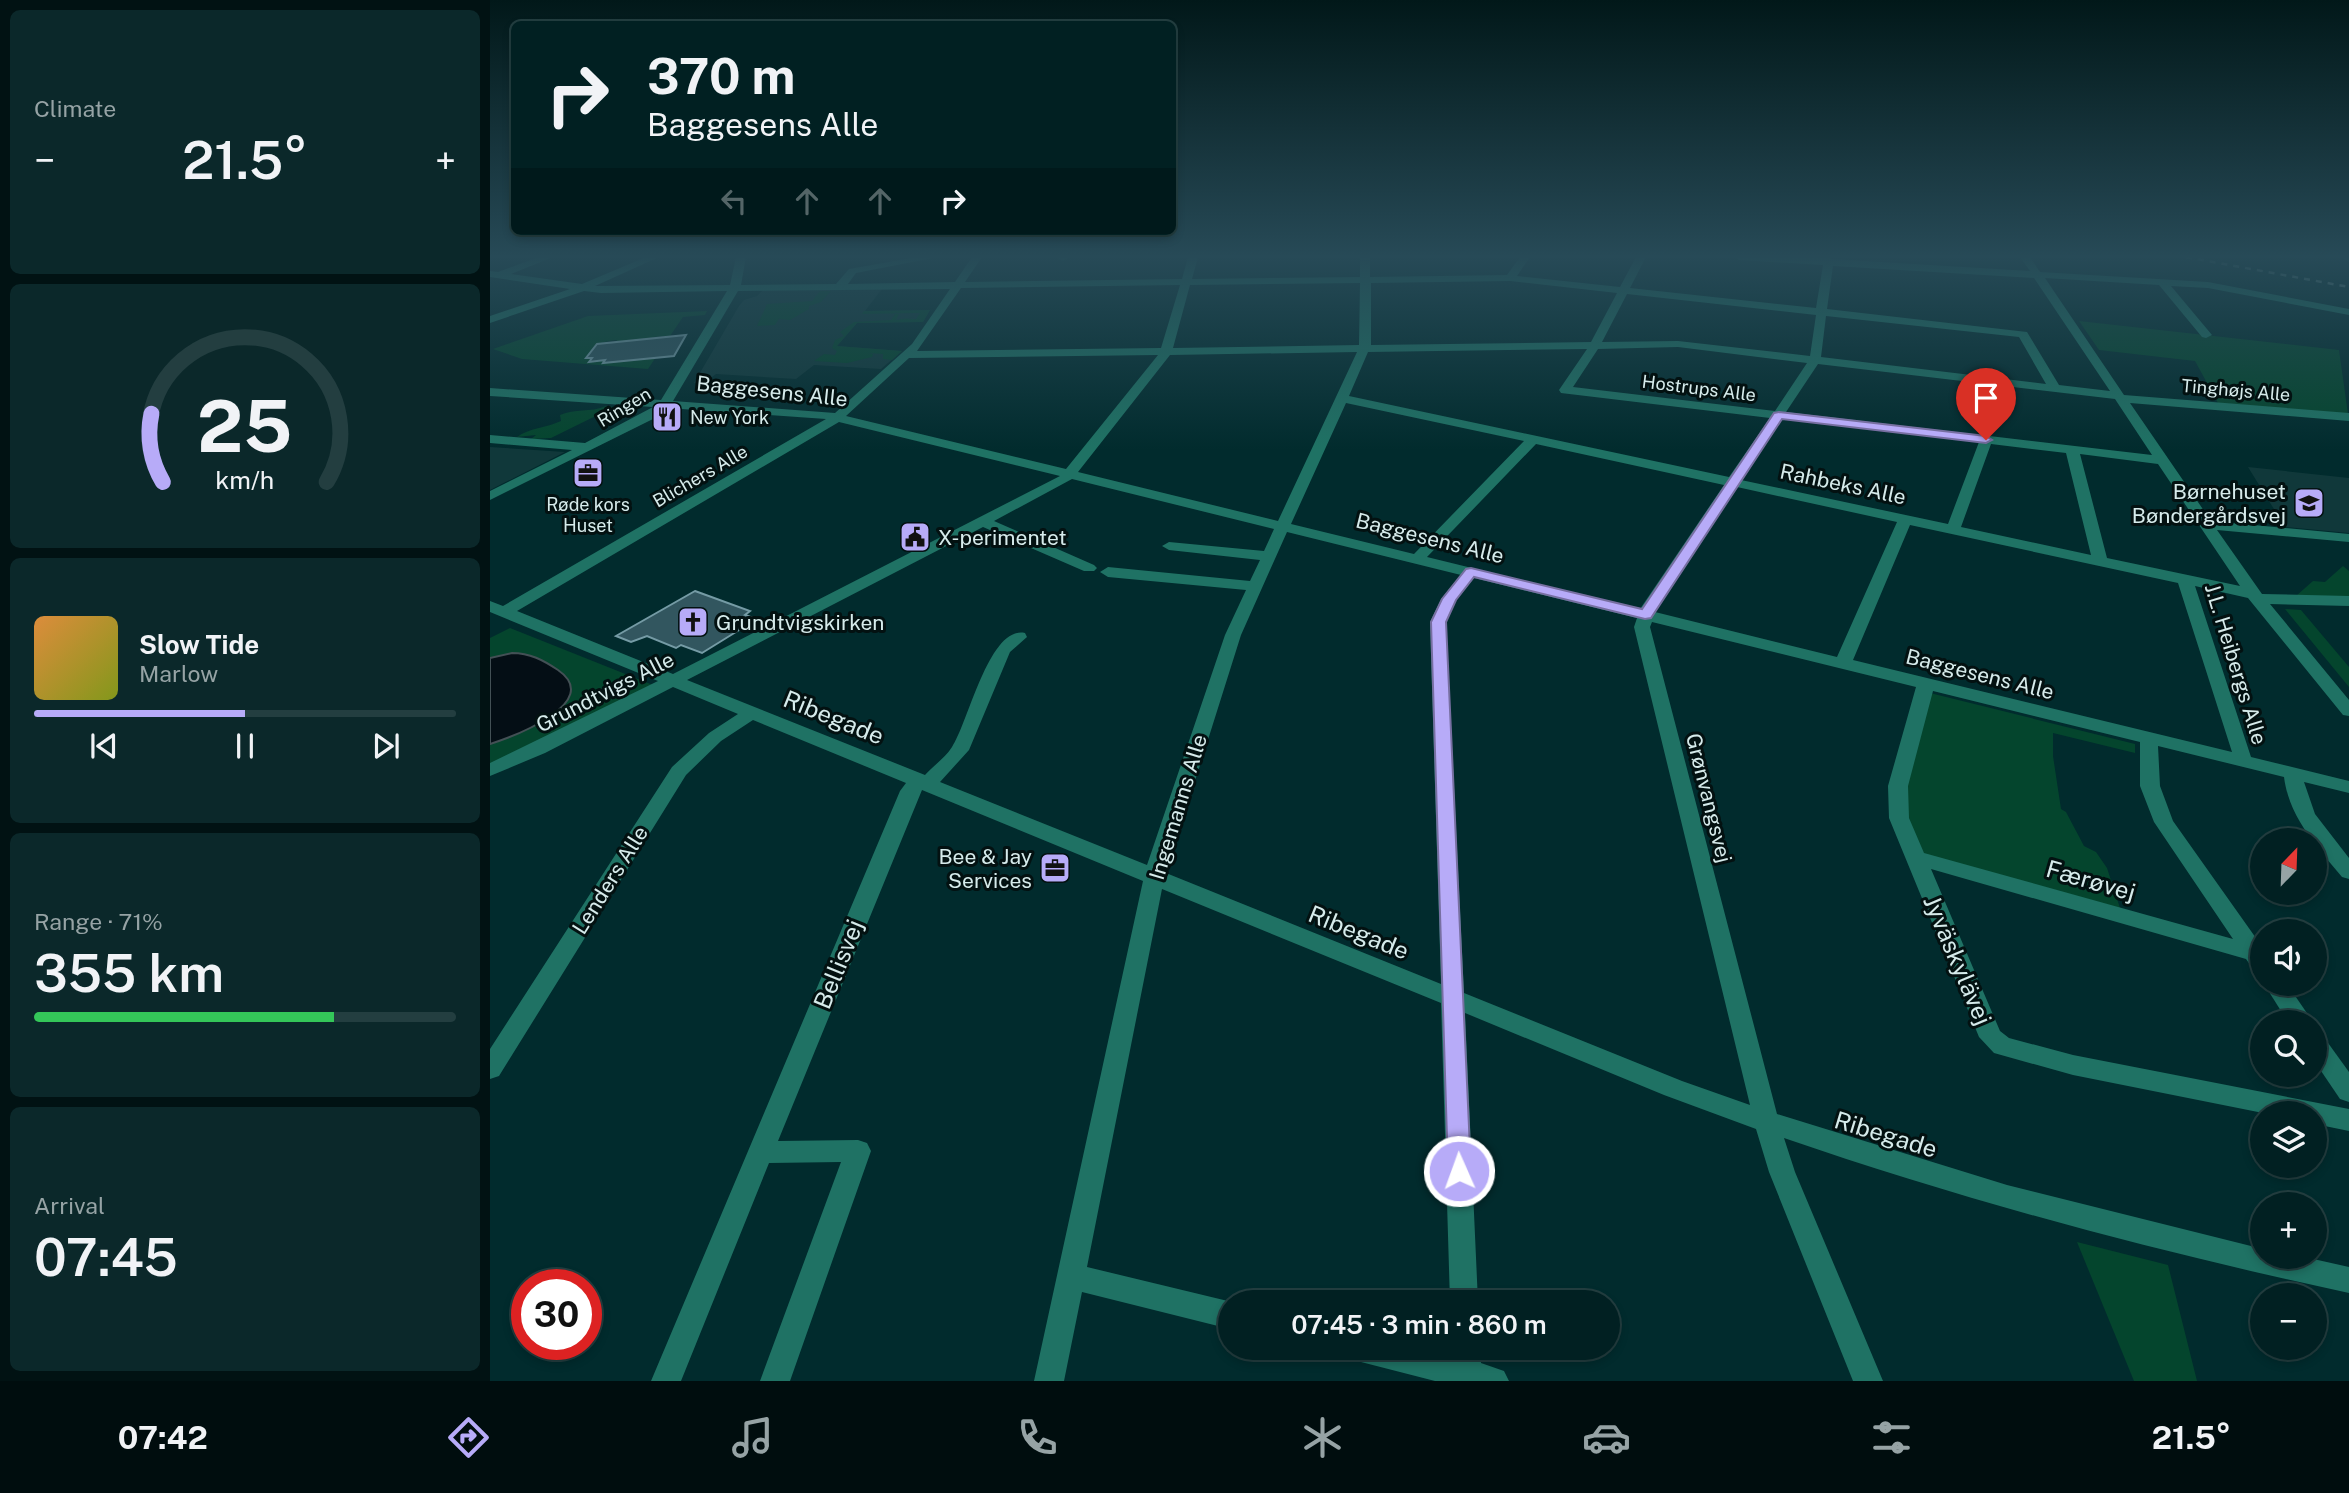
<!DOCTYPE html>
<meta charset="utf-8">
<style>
:root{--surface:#012022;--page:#0b282a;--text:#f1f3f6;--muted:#96a3a5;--line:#233e40;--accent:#b7abf8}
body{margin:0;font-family:"Public Sans",sans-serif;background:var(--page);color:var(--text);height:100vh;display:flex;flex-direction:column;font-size:26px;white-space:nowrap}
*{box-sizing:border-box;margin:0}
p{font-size:23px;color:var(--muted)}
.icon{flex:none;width:38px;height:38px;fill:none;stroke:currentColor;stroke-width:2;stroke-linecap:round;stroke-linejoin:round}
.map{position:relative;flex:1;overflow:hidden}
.panel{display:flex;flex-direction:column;gap:10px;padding:10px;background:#011213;width:490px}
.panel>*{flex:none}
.top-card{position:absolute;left:21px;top:21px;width:665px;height:214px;border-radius:10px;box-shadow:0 4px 10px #0003,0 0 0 2px var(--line);background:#012022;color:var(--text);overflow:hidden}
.needle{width:46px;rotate:23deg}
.fabs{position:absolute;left:1760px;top:828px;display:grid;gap:14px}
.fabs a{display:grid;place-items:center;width:77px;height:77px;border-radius:50%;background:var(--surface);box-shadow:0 4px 10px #0003,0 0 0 2px var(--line);font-size:35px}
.speed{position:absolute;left:21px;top:1269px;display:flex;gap:14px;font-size:35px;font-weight:700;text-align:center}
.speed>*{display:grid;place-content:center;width:91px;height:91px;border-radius:50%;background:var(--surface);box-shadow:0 4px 10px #0003,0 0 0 2px var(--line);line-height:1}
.speed .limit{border:10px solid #d22;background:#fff;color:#111}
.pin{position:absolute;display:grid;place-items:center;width:60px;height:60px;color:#fff;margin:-72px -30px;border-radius:50% 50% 50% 0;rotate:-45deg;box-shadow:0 0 7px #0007}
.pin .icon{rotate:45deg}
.me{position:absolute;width:77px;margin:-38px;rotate:358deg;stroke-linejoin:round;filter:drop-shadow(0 0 5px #0008)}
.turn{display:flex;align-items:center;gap:24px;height:147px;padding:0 21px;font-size:32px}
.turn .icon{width:91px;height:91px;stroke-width:2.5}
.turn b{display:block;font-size:49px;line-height:60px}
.lanes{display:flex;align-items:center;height:66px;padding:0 21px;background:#0003;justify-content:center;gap:35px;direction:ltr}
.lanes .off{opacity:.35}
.big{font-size:52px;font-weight:600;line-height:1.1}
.panel .card{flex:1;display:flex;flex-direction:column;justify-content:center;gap:10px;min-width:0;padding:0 24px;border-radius:10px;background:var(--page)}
.panel .dial{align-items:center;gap:0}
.dial svg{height:182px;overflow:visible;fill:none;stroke:var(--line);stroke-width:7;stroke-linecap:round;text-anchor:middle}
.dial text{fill:var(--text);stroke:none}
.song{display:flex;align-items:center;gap:21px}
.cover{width:84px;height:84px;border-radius:10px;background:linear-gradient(135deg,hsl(30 70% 55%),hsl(70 70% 35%))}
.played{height:7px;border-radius:4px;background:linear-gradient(90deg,var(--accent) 50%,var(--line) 50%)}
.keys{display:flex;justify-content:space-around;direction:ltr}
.heat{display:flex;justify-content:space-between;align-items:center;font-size:38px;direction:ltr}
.charge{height:10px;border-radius:5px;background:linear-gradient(90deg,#34c759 71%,var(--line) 0)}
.trip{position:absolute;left:728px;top:1290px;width:402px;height:70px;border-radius:35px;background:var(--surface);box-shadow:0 4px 10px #0003,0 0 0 2px var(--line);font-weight:600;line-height:70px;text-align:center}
.tabs{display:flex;height:112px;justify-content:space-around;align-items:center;background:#000d0e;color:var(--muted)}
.tabs .icon{width:49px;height:49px}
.tabs .current{color:var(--accent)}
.tabs b{font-size:32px;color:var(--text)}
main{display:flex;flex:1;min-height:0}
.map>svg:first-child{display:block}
.built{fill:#10383a}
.green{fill:#04452d}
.water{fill:#040e15;stroke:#435055;stroke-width:2}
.building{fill:#32565f;stroke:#759ba5;stroke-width:2}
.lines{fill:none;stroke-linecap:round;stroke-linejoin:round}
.minor{fill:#1f7264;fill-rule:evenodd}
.rail{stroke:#708f90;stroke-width:2.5;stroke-dasharray:6 6;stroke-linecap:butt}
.route{fill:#b7abf8;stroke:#776fa1;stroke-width:2}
.labels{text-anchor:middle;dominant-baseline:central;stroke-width:6;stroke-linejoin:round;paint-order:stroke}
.far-street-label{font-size:18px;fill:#d6ebeb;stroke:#031111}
.far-poi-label{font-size:18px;fill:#d6ebeb;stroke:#031111;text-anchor:start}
.street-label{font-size:21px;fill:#d6ebeb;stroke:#031111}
.poi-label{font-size:21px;fill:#d6ebeb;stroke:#031111;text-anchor:end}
.near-street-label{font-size:24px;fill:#d6ebeb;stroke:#031111}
</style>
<main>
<section class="panel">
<div class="card"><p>Climate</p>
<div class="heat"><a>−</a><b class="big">21.5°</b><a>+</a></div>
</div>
<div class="card dial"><svg viewBox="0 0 100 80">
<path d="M14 69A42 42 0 1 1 86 69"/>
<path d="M14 69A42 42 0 0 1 9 39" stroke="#b7abf8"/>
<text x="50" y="56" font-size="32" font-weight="700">25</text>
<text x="50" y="72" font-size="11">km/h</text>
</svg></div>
<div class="card">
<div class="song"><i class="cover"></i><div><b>Slow Tide</b><p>Marlow</p></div></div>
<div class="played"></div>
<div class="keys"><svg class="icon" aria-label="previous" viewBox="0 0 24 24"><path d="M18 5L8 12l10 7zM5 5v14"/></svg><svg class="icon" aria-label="pause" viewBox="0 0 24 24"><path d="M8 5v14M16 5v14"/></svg><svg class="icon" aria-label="next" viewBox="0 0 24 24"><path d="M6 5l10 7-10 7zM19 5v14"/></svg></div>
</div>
<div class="card"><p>Range · 71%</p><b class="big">355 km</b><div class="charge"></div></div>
<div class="card"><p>Arrival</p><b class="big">07:45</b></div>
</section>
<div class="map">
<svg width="1859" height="1381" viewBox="0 0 1859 1381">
<rect width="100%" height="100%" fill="#012b2d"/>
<g class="built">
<path d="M392 289 375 311 440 310 433 322 367 323 347 346 412 351 391 369 324 365 306 379 226 374 214 383H204L249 306 254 300 267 296 273 290Z"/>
<path d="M0 447 75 452 0 490Z"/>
<path d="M1758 467 1859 478V533L1795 527Z"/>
</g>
<g class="green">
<path d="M330 291H341L331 302 319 306V309L300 320 289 319 290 317 285 325 267 326 277 304 322 301Z"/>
<path d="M440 310 433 322 367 323 347 346 412 351 402 360 393 359V354L378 353 383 354 382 357 357 363 324 361 334 354 345 355 347 351 342 348 345 340 354 336 350 332 364 322 401 320 405 314H409L406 320 425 317 416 319H426L430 313 372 314 374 311Z"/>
<path d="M217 311 215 315 193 317 180 336 164 337 161 340 125 343 127 340C111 341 106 345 97 358H102L100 362 115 360 114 363 166 357 158 369 32 359 3 349 98 316Z"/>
<path d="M1589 321 1849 350 1858 414 1728 403 1705 361 1609 350Z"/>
<path d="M116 406 124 407 61 438 41 439 46 435 27 437C39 428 56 428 71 421L70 415C85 408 100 413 116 406Z"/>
<path d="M1853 566 1859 571V596H1806L1823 581 1835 582Z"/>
<path d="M1795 609 1811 610 1859 667V687Z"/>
<path d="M20 628 163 685 0 765V638Z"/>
<path d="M1440 693 1645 744V753L1563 733V756L1571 809 1576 812 1594 846 1606 852 1617 868 1630 908 1430 853 1417 812 1416 792Z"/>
<path d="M1587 1242 1678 1265 1707 1381H1644Z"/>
</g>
<path class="water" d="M22 653C40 653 53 660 68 670 114 702 25 736 0 744V658Z"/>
<g class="building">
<path d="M196 335 184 356 113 363 115 360 99 362 102 358H96L107 344Z"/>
<path d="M205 591 260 611 255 615 272 621 259 629 254 627 212 653 191 645 186 648 157 636 141 642 126 636Z"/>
</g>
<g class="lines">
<g class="minor">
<path d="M49 257H63L21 274 92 284 156 257H169L105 286 240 285 246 257H256L251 285 346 284 359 269 427 257H448L366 273 358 284 465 282 482 257H492L475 282 692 279 698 257H708L702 279 870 277V257H880V277L1017 275 1030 257H1040L1027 276 1130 287 1146 257H1156L1140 288 1326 308 1333 265 1249 260 1244 257H1339L1341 259 1540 271 1530 257H1540L1550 272 1718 282 1859 309V315L1718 288 1681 286 1722 335 1716 338 1712 337 1669 285 1555 278 1634 395 1859 413V421L1640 403 1721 521 1859 534V542L1727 530 1772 594 1859 596V606L1780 604 1859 700V716L1853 715 1758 598 1705 586 1761 757 1859 781V793L1814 782 1825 814 1859 858V879L1852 877 1825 845V840H1822C1808 821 1797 801 1794 777L1668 746 1670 786 1683 821 1773 948V974L1765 972 1756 959 1441 869 1510 1031 1519 1038 1583 1055 1859 1109V1131L1825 1124V1113H1773L1583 1075 1504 1053 1489 1037 1399 818 1398 786 1426 687 1162 622 1160 627 1287 1114 1517 1185 1773 1249V1256H1810L1859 1267V1293C1668 1252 1480 1202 1294 1138L1305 1172 1393 1381H1363L1279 1172 1266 1129 1174 1095 975 1013 988 1302H960L951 1003 672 889 597 1267 742 1302 740 1329 592 1292 574 1381H544L653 881 432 790 288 1141 368 1140 377 1143 381 1151 300 1381H270L351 1162 279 1163 191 1381H161L410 791 416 783 263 720 231 741 196 775 9 1076 0 1079V1049L182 767 219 733 248 714 183 687 55 753 0 776V763L168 681 0 612V601L13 606 336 419 177 408 165 418 0 500V491L82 450 0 443V435L95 443 163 407 0 396V388L171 400 237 291 111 293 94 291 0 323V316L80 289 0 277V271L8 272ZM1343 266 1544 278 1620 391 1569 385 1537 332 1337 309ZM1020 281 1127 293 1101 342 881 345V283ZM870 283 869 345 683 348 700 285ZM690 285 671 348 427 351 471 288ZM460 289 422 344 345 413 183 401 248 291ZM1137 294 1326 315 1320 356 1188 341 1112 342ZM1336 316 1529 337 1556 384 1331 357ZM1188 347 1317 363 1285 411 1083 387 1108 349ZM1097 349 1069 390 1071 393 1280 418 1239 477 859 396 878 352ZM867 352 788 521 588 472 680 355ZM668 355 576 469 356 416 419 358ZM1328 364 1625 399 1662 455 1296 412ZM856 403 1034 441 924 554 801 524ZM1292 419 1489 442 1458 524 1251 480ZM349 422 570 476 183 674 27 611ZM1046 444 1234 485 1150 609 937 557ZM1501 444 1576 453 1601 555 1471 527ZM1590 454 1668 464 1750 586 1617 558ZM582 479 784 529 774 551 679 542 672 546 679 550 770 560 760 581 618 567 610 572 618 577 756 590 735 635 657 865 450 782 479 750 520 652 537 637 535 633C499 625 478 724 462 747 455 758 443 766 435 775L197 680 493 527 594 571H604L607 568 604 565 504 521ZM1247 487 1407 522 1347 657 1165 612ZM1420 525 1688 583 1742 752 1363 660ZM797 532 971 575 951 599 940 622 951 984 676 873 751 635ZM984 578 1147 618 1144 627 1260 1105 1192 1081 974 993 956 622 966 600ZM1443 691 1650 742V786L1664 822 1743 939 1434 853 1419 818 1418 786Z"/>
<path d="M579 257 573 261 568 258 569 257Z"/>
<path d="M1851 257H1859V262Z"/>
<path d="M1774 984H1797L1823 1022H1798Z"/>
<path d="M1825 1033 1833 1036 1859 1072V1102L1850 1099 1825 1062Z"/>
<path d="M857 1348H928L962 1356V1348H990L991 1363 1014 1371 1019 1381H945L871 1362 861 1358Z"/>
</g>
<path class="rail" d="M1696 257 1859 287"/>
</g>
<linearGradient id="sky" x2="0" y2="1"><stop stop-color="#011819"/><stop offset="0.57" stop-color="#274a57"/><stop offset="1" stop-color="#274a57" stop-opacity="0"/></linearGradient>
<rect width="1859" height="450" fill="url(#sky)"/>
<path class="route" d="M1289 412 1496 436 1502 440 1496 443 1292 419 1161 618 1155 619 984 577 966 600 956 622 981 1171 978 1179 969 1182 961 1179 958 1171 941 622 952 599 976 569 981 568 1152 609 1284 413Z"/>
<defs>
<g id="restaurant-square" transform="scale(1.575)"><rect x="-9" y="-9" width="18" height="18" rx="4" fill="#b7abf8" stroke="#031111"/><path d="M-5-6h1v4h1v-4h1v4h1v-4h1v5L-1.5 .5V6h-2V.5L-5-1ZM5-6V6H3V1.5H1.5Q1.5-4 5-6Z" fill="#111"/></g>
<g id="office-square" transform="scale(1.575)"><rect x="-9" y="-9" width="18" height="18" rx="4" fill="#b7abf8" stroke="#031111"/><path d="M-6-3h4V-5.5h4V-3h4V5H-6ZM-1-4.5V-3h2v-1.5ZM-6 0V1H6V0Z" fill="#111"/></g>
<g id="school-square" transform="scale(1.575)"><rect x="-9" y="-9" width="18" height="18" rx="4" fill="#b7abf8" stroke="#031111"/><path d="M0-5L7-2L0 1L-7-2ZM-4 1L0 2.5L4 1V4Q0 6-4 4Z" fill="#111"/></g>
<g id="civic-square" transform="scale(1.575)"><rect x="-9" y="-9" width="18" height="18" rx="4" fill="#b7abf8" stroke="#031111"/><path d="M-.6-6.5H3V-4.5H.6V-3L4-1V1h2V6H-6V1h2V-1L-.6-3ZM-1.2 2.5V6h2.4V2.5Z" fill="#111"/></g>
<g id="church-square" transform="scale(1.575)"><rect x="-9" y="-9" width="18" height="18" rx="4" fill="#b7abf8" stroke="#031111"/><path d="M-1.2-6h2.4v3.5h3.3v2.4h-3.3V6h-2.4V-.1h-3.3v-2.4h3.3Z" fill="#111"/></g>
</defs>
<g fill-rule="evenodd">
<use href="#restaurant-square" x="177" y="417"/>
<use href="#office-square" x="98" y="473"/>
<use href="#school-square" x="1819" y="503"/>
<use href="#civic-square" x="425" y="537"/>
<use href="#church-square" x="203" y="622"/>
<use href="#office-square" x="565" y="868"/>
</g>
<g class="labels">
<g class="far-street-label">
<text transform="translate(1209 388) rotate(7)">Hostrups Alle</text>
<text transform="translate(1746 390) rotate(5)">Tinghøjs Alle</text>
<text transform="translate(134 407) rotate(-31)">Ringen</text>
<text transform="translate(210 476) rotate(-30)">Blichers Alle</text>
</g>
<g class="far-poi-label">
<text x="200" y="417">New York</text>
<text x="98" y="504" text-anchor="middle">Røde kors<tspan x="98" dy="21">Huset</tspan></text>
</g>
<g class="street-label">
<text transform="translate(282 391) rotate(6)">Baggesens Alle</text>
<text transform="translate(1353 484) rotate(12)">Rahbeks Alle</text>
<text transform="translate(940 538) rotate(14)">Baggesens Alle</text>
<text transform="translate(1746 664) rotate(73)">J.L. Heibergs Alle</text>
<text transform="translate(1490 674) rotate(14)">Baggesens Alle</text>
<text transform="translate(115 692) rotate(-27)">Grundtvigs Alle</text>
<text transform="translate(1219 798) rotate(76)">Grønvangsvej</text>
<text transform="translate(688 807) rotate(-73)">Ingemanns Alle</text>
<text transform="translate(120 880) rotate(-58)">Lenders Alle</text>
</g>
<g class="poi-label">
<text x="1796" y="491">Børnehuset<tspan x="1796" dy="24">Bøndergårdsvej</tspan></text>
<text x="448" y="537" text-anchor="start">X-perimentet</text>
<text x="226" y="622" text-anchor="start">Grundtvigskirken</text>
<text x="542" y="856">Bee &amp; Jay<tspan x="542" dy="24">Services</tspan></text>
</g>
<g class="near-street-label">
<text transform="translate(344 717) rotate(22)">Ribegade</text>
<text transform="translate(1601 880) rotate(16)">Færøvej</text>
<text transform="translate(869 932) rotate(22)">Ribegade</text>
<text transform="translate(1468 960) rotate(67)">Jyväskylävej</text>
<text transform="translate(348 964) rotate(-68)">Bellisvej</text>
<text transform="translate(1396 1134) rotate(17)">Ribegade</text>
</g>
</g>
</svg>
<div class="fabs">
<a><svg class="needle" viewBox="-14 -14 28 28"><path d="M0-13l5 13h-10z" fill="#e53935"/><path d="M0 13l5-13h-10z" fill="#96a3a5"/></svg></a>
<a><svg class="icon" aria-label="sound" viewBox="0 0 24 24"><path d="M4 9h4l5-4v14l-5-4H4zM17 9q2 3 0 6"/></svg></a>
<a><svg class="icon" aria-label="search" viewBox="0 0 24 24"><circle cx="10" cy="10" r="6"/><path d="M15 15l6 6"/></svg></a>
<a><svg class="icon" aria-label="layers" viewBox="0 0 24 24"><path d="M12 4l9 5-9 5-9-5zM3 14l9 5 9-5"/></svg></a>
<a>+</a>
<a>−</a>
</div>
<div class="speed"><div class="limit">30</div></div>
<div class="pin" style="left:1496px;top:440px;background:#d93025"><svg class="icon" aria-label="arrive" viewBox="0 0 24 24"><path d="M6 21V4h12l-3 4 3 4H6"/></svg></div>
<svg class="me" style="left:969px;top:1171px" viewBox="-20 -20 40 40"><circle r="17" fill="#b7abf8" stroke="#fff" stroke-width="3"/><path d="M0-11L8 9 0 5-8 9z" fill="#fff"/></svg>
<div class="trip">07:45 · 3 min · 860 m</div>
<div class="top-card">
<div class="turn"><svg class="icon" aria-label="right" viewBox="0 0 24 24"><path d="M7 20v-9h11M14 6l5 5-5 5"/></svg><div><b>370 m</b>Baggesens Alle</div></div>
<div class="lanes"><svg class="icon off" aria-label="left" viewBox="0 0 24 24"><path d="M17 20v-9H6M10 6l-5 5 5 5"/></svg><svg class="icon off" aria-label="ahead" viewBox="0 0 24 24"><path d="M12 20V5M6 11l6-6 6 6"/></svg><svg class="icon off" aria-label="ahead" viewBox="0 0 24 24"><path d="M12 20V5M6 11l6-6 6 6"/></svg><svg class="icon" aria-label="right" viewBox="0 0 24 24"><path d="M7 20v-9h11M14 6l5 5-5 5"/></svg></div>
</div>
</div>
</main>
<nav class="tabs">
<b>07:42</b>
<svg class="icon current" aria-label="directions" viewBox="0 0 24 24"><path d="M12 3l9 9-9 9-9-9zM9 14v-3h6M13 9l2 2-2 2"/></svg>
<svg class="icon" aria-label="music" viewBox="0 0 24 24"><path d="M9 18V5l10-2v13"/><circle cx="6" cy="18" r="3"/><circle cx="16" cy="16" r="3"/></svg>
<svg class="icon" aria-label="phone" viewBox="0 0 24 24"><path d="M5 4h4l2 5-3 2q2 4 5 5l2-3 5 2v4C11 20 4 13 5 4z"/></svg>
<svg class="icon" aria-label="climate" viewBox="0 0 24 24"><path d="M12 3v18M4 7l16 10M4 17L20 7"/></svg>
<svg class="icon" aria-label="car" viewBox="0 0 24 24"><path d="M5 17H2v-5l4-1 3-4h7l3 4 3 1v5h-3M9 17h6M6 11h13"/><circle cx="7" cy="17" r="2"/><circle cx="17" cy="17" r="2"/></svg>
<svg class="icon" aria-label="filters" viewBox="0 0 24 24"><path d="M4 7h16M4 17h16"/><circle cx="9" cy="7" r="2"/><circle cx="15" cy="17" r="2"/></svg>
<b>21.5°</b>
</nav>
